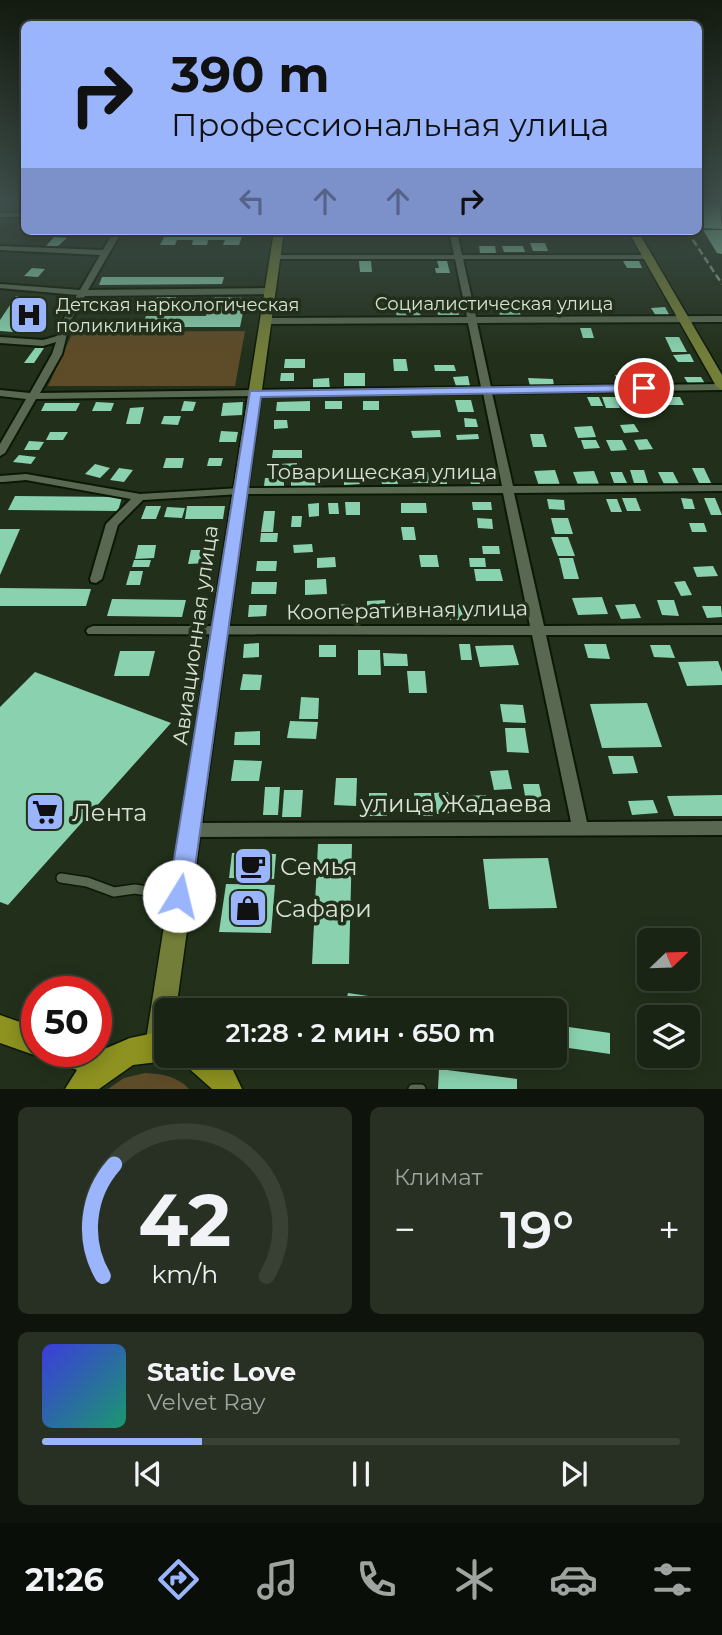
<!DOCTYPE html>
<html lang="ru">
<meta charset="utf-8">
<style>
:root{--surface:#1a2414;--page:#273022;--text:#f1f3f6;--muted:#9fa4a0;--line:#384134;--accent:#9bb5fd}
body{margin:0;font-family:Montserrat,sans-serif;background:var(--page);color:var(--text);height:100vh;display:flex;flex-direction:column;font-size:26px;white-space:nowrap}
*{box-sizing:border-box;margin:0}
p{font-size:23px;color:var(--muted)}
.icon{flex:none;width:38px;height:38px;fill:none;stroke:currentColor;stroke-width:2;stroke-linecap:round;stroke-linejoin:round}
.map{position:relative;height:1089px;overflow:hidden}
.drawer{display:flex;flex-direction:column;gap:18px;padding:18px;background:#0e140b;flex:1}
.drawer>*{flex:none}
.hud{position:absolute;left:21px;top:21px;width:681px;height:214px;border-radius:10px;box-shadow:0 4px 18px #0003,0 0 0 2px var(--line);background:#9bb5fd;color:#111;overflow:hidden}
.needle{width:46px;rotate:67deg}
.buttons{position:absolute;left:637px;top:928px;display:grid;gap:14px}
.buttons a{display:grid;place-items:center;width:63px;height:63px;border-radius:10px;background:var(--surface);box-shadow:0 4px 18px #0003,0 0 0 2px var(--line);font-size:35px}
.speed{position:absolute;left:21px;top:976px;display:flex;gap:14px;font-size:35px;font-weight:700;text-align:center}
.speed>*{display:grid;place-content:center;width:91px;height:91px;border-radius:50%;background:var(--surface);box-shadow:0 4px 18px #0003,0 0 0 2px var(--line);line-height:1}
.speed .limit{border:10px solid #d22;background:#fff;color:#111}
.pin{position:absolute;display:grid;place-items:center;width:60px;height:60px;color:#fff;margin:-30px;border:4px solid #fff;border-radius:50%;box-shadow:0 2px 7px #0007}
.me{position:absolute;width:77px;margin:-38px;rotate:9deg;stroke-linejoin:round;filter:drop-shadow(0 0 5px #0008)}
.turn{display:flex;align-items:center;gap:24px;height:147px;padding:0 35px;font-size:32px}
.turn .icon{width:91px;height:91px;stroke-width:2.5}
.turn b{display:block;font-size:49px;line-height:60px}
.lanes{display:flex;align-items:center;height:66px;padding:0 35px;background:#0003;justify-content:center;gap:35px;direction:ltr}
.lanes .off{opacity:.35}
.big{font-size:52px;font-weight:600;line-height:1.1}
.drawer .tile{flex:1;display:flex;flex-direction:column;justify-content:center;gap:10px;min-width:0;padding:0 24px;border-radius:10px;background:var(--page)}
.drawer .dial{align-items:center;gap:0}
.dial svg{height:182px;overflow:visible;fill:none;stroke:var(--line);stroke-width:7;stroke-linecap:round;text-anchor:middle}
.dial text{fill:var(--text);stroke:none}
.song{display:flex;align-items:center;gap:21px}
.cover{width:84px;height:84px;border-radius:10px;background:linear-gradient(135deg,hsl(240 70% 55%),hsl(160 70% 35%))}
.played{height:7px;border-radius:4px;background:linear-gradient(90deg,var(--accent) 25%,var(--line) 25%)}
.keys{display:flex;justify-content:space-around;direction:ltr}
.heat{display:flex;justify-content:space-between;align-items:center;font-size:38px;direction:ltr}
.drawer .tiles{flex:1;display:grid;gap:18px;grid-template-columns:1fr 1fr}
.tile:last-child{grid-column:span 2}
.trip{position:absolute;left:154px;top:998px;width:413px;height:70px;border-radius:10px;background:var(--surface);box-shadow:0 4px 18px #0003,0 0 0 2px var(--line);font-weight:600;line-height:70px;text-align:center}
.menu{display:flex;height:112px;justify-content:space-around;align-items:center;background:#0a0e08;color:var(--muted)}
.menu .icon{width:49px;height:49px}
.menu .selected{color:var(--accent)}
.menu b{font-size:32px;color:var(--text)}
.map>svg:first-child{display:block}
.green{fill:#5e4b27}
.building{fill:#8ad2af}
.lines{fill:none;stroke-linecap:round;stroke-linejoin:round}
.lane-casing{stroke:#0b1805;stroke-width:12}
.street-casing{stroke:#0b1805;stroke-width:4}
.secondary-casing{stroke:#0b1805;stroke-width:3}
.primary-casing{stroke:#0b1805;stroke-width:3}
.lane{stroke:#596951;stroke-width:9}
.street{fill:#596951;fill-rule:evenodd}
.secondary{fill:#737e39;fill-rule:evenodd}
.primary{fill:#8d9220;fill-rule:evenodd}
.rail{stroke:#9ca796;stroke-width:2.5;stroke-dasharray:7 3.5;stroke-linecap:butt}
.route{fill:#9bb5fd;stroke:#6576a4;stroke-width:2}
.labels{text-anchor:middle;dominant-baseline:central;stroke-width:7;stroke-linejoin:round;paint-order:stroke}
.far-street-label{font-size:18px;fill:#d8e1d3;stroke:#22301b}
.far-poi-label{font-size:18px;fill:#d8e1d3;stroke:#22301b;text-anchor:start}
.street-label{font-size:21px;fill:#d8e1d3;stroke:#22301b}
.near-street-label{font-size:24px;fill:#d8e1d3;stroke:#22301b}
.near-poi-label{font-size:24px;fill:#d8e1d3;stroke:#22301b;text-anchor:start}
</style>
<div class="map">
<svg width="722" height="1089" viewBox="0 0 722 1089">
<rect width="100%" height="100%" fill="#22301b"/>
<g class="green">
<path d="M245 331 235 386H48L73 332Z"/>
<path d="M145 1073C162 1074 177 1076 189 1089H108L124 1078Z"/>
</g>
<g class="building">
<path d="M698 203H722L720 205 722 229 698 228Z"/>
<path d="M703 230H722V254L717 253Z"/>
<path d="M180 231 195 232 193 237H210L212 232H226L225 237H242L239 245H223L225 240H208L207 245H192L193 240H177L175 245H160L164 237H178Z"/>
<path d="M54 237 67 238 58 246H46Z"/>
<path d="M530 243H545L548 251H533Z"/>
<path d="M479 246H495L496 253H480Z"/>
<path d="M502 246H523L525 252H504Z"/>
<path d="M359 261H371L372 272H360Z"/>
<path d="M437 261H447L450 273H436L435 268H439Z"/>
<path d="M623 261H639L642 268H627Z"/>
<path d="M32 268 45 269 38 277 24 276Z"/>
<path d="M102 277H224L222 284 99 285Z"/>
<path d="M16 296H36L13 332 0 331V320Z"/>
<path d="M176 296 173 308H154L157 297Z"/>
<path d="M215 297 246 298 240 327H142L146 316H206L209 305H183L185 300H214Z"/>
<path d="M497 303H517L521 316H500Z"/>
<path d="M436 307H457L459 315H438Z"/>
<path d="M665 307 670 316H656L651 308Z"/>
<path d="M395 309H419L421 317H397Z"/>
<path d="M580 328H591L594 338H583Z"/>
<path d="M665 337H679L687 352H672Z"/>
<path d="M35 348H44L34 363H24Z"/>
<path d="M690 354 694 362H678L673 355Z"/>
<path d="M285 359H305V368H284Z"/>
<path d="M393 359H406L408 371H394Z"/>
<path d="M434 365H454L456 371H435Z"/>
<path d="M281 373H294V381H280Z"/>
<rect x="344" y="373" width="21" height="13"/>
<path d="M615 375H627L633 386H621Z"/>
<path d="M468 376 470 386H456L453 377Z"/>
<path d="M684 377H701L706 385H689Z"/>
<path d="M329 378 330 390H313V379Z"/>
<path d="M528 378 553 379 554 386H530Z"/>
<path d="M587 397H599L603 406H591Z"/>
<path d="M602 397H616L620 408H606Z"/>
<path d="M662 397H680L684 405H667Z"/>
<path d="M455 400H471L474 412H458Z"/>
<path d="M184 401 196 402 193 411H181Z"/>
<path d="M310 401V411H276L277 402Z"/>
<rect x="325" y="401" width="17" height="8"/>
<rect x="363" y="401" width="16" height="9"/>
<path d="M96 402 114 403 111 411H92Z"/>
<path d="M243 402 242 415 221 416 223 403Z"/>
<path d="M45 403H80L76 411H41Z"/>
<path d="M144 407 140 424H126L130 408Z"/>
<path d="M640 407H654L658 415H644Z"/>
<path d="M164 416H181L178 425 161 424Z"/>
<path d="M464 418 476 419 478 427H465Z"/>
<path d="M274 420H287L288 428 274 429Z"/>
<path d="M634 424 639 432 624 433 620 425Z"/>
<path d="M592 426 596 437 578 438 574 427Z"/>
<path d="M440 430 441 437 413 438 411 431Z"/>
<path d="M221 431 238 432 236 442H219Z"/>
<path d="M50 432H68L63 440H46Z"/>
<path d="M478 434 479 439 457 440 456 435Z"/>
<path d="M530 434H543L547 447H533Z"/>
<path d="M647 439 653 449 639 450 634 440Z"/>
<path d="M581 440H596L600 448 584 449Z"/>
<path d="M606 440H622L627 450 611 451Z"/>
<path d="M29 441 44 442 39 450H24Z"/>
<path d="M273 450H302V458H272Z"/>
<path d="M19 455 36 457 31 464 13 462Z"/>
<path d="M166 458H184L182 468H163Z"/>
<path d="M209 458H223L221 466H207Z"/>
<path d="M297 463 296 472H277L278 464Z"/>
<path d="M95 464 110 468 100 478 85 474Z"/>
<path d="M448 467H460L462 479H449Z"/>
<path d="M119 468 133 470 124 482 110 480Z"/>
<path d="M692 468H704L711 483H699Z"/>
<path d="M436 469H446L447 484H436Z"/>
<path d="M555 470 560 485 539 486 534 471Z"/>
<path d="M630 470H644L648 483H634Z"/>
<path d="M594 471 599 484 578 485 573 472Z"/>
<path d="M412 472H428L429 483H413Z"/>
<path d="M610 472H622L627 483H614Z"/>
<path d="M658 472H673L679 484H664Z"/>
<path d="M396 473 398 484H382L380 474Z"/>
<path d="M360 474 361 484 344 485V475Z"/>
<path d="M469 474H484L486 484H471Z"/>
<path d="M291 477H320L321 486 291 487Z"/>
<path d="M265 478H284V486H264Z"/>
<path d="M15 496 122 497 118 511 8 510Z"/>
<path d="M622 498H636L641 511H627Z"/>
<path d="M681 498 692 499 695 509H684Z"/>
<path d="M704 498H715L722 515H711Z"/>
<path d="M547 499 564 500 565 510 549 509Z"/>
<path d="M606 499H617L622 512H611Z"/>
<path d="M345 502H360V515H346Z"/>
<path d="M472 502H491L492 510H473Z"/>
<path d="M319 503V516L309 517 308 504Z"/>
<path d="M328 503H338L339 514H329Z"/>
<path d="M401 503H426L427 513H401Z"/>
<path d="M146 506H161L156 519H141Z"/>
<path d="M187 506H225L223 519H185Z"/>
<path d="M167 507 185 508 182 518 164 517Z"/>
<path d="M264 511H275L273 532H261Z"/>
<path d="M292 516H302L301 527H291Z"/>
<path d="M477 518 492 519 493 529 478 528Z"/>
<path d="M551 518H568L573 534H555Z"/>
<path d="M689 523H704L707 532H692Z"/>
<path d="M401 527H414L416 540H403Z"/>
<path d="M0 529H20L0 575Z"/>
<path d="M261 533H278L277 542H260Z"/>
<path d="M551 537H568L575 556H558Z"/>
<path d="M312 544 313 552 294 553 293 545Z"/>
<path d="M138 545H156L154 558 135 559Z"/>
<path d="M482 546H499L500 554H483Z"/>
<path d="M191 550H210L207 563 188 564Z"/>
<path d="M419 555H437L439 567H421Z"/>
<path d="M335 557 336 567 317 568V558Z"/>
<path d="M469 558H485L486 567H470Z"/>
<path d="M559 558H573L579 579H564Z"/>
<path d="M134 560H151L149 567H132Z"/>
<path d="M257 561H277L276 571H256Z"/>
<path d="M713 566 718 576 697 577 693 567Z"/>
<path d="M474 569H500L503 581H476Z"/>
<path d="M130 571H143L140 585H126Z"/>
<path d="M326 579 327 594 305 595V580Z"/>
<path d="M685 581 692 595 681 596 674 582Z"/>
<path d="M252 582H277L276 594H251Z"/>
<path d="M0 588 91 589 86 606H0Z"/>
<path d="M602 597 608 614 578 615 572 598Z"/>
<path d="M112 599 186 600 182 617 107 616Z"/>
<path d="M385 600 386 615 367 616V601Z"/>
<path d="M657 600H674L679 616 662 615Z"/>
<path d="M409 603 411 616H395L393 604Z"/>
<path d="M349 604 350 618H339L338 605Z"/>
<path d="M448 604H462L465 620H450Z"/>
<path d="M506 604 509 617 497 618 494 605Z"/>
<path d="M635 604 641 618 621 619 615 605Z"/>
<path d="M249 605H267L266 616 248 617Z"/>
<path d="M702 606H721L722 617 707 618Z"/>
<path d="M259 643V657L243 658 244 644Z"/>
<path d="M459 644H470L472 660H461Z"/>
<path d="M584 644H606L610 659 588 658Z"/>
<rect x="319" y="645" width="17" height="12"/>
<path d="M513 645 519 665 480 667 475 646Z"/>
<path d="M650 645H670L675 658 654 657Z"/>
<path d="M358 650H380L381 675H358Z"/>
<path d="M120 651H155L149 676H114Z"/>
<path d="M383 653 407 654 408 666H384Z"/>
<path d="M718 661 722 672V685L687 686 678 662Z"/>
<path d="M407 671H425L427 693H409Z"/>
<path d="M35 672 171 723 8 905 0 902V707Z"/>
<path d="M243 674 262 675 260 690H240Z"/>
<path d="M301 697 319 698 318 719H299Z"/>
<path d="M647 703 662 747 602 748 590 704Z"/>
<path d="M500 704 523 705 526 723 503 722Z"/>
<path d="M290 721 318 722 316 739 287 738Z"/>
<path d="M505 728H525L529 753 507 752Z"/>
<path d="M260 731V745H234L235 732Z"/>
<path d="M608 756H633L638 773 613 774Z"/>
<path d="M234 760 262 761 259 781H231Z"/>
<path d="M508 770 512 789 494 790 490 771Z"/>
<path d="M336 778H357L356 806 334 805Z"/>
<path d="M523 784H539L543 802H526Z"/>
<path d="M265 787H280L278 815H263Z"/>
<path d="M284 790H303L301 817H282Z"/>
<path d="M448 792 452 813 437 814 434 793Z"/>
<rect x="369" y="793" width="18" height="23"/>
<path d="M414 793H431L433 816H416Z"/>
<path d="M486 795 489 815H470L467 796Z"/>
<path d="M722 795V816H674L667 796Z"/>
<path d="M653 800 658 813 632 815 628 801Z"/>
<path d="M318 844H352L349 964H312Z"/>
<path d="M232 853 276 854 274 879 229 878Z"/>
<path d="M548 858 557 908 489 909 483 859Z"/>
<path d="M226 884 275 885 271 933 219 932Z"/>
<path d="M348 993 449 1008V1010H344Z"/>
<path d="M555 1025 610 1033V1054L555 1046Z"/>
<path d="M439 1069 517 1079V1089H438Z"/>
</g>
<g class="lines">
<g class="lane-casing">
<g id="lane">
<path d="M61 878 87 882 114 892 135 889 177 896"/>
<path d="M413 1089H421"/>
</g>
</g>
<g class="street-casing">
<g id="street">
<rect x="0" y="213" width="24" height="4"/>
<path d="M114 231H122L88 290 270 288 274 291 270 294 85 296 70 322 62 354 40 393 481 387 468 323 266 324 262 321 266 318 467 317 455 259H275L271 257 275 255H454L449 231H457L462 255H648L652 257 648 259H463L476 317 722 316V322L477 323 491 387 722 384V390L492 393 513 486 722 485V491L514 493 544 626 722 625V635H546L587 822 722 821V835L190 837 184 835 182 830 184 825 190 823 571 822 532 635 88 634 86 631 88 628 93 626H530L503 493 240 494 143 500 118 525 102 579 96 583 91 582 90 579 106 524 131 499 26 480 3 482H0V476L26 474 140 494 240 488 502 486 483 393 36 399 5 453 0 456V444L26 399 0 396V390L30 393 52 354 56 342 43 346 0 343V337L43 340 57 336 62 322 77 295 0 288V284L80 290 100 255 0 250V246L103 250Z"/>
</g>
</g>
<g class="secondary-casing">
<g id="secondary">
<path d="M274 231H284L176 1010H166V1055L158 1058 149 1055 145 1046Z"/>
<path d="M628 231H638L722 375V390L716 386Z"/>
</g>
</g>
<g class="primary-casing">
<g id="primary">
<path d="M0 1015 37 1028V1052H47L37 1056 0 1043Z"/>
<path d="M154 1033H166V1055L176 1057 166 1061 133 1065 99 1089H65L77 1070 55 1062 51 1052H96V1048L102 1050 130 1038Z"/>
<path d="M181 1055H220L232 1068 242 1089H212L185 1065Z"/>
</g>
</g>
<use href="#lane" class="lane"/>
<use href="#street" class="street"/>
<use href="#secondary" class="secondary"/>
<use href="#primary" class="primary"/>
<path class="rail" d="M687 231 722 284"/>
</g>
<linearGradient id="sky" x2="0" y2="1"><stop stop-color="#131a0f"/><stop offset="0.57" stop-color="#3e4e4a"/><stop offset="1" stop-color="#3e4e4a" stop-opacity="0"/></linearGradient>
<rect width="722" height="355" fill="url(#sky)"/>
<path class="route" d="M644 385 649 386V391L261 397 191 896 187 903 179 906 171 903 168 896 250 391Z"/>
<defs>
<g id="hospital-square" transform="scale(2.0125)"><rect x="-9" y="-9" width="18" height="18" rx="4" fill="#9bb5fd" stroke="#22301b"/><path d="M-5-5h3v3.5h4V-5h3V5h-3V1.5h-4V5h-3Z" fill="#111"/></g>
<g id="supermarket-square" transform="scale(2.0125)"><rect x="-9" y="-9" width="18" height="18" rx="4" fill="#9bb5fd" stroke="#22301b"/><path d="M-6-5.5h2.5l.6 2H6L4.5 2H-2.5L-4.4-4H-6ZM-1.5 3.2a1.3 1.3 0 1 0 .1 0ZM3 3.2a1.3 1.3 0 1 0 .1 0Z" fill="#111"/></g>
<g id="cafe-square" transform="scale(2.0125)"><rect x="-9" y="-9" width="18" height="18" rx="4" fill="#9bb5fd" stroke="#22301b"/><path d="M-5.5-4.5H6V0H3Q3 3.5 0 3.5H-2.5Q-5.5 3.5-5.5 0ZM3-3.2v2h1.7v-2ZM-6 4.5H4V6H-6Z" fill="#111"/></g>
<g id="shop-square" transform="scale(2.0125)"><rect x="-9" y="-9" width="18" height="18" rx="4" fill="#9bb5fd" stroke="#22301b"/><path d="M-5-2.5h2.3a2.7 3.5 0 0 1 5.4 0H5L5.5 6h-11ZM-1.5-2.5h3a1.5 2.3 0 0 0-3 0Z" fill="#111"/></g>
</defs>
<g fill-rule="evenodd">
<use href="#hospital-square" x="29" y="315"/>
<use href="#supermarket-square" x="45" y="812"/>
<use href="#cafe-square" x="253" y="866"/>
<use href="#shop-square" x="248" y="908"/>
</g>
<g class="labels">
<g class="far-street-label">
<text x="494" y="304">Социалистическая улица</text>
</g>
<g class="far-poi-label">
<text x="56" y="305">Детская наркологическая<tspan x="56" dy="21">поликлиника</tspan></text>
</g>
<g class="street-label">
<text x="382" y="471">Товарищеская улица</text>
<text transform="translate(407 610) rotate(-1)">Кооперативная улица</text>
<text transform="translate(195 635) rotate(-82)">Авиационная улица</text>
</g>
<g class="near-street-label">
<text x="456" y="803">улица Жадаева</text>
</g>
<g class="near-poi-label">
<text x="72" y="812">Лента</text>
<text x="280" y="866">Семья</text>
<text x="275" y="908">Сафари</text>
</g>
</g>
</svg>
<div class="buttons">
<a><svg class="needle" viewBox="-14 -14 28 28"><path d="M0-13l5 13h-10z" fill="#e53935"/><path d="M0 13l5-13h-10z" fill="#9fa4a0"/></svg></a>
<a><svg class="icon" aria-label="layers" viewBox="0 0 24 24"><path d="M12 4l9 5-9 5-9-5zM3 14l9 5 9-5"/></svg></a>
</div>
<div class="speed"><div class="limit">50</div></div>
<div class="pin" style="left:644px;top:388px;background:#d93025"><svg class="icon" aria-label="arrive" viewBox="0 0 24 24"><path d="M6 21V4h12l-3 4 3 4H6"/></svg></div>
<svg class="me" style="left:179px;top:896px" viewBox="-20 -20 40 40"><circle r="19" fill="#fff"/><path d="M0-13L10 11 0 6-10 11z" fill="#9bb5fd"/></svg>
<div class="trip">21:28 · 2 мин · 650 m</div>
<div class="hud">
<div class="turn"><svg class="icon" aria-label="right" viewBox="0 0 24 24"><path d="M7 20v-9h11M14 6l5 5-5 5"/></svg><div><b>390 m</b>Профессиональная улица</div></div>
<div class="lanes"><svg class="icon off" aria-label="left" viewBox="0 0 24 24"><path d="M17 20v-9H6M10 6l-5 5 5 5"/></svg><svg class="icon off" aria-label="ahead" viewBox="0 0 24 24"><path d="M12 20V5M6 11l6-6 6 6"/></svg><svg class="icon off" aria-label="ahead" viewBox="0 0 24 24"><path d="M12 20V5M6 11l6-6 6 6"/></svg><svg class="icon" aria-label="right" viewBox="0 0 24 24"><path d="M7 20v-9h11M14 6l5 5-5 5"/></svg></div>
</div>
</div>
<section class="drawer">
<div class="tiles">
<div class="tile dial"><svg viewBox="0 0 100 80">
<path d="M14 69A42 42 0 1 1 86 69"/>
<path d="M14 69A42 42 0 0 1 19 20" stroke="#9bb5fd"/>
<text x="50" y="56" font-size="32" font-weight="700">42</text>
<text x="50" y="72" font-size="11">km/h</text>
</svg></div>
<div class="tile"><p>Климат</p>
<div class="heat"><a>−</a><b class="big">19°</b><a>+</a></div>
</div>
<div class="tile">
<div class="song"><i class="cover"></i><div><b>Static Love</b><p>Velvet Ray</p></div></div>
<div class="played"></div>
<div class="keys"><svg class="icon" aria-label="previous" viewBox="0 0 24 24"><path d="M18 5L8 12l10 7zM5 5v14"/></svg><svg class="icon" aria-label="pause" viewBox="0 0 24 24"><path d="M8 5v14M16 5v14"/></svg><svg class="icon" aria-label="next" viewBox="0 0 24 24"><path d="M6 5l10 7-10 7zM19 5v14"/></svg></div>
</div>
</div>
</section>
<nav class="menu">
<b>21:26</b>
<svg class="icon selected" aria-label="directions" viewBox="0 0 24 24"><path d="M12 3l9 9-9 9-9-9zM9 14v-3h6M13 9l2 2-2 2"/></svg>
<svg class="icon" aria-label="music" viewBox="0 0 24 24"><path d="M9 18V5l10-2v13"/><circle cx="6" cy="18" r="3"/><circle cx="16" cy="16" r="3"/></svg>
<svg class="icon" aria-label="phone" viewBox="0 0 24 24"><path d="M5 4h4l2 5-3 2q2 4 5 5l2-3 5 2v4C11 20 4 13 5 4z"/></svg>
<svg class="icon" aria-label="climate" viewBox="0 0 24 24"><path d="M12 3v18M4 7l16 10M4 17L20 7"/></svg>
<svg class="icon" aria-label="car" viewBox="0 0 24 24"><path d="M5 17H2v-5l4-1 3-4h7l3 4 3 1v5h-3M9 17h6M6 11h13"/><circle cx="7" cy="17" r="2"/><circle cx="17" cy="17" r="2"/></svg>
<svg class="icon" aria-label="filters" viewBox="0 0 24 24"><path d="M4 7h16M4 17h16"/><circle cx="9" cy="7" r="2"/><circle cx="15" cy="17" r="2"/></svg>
</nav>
